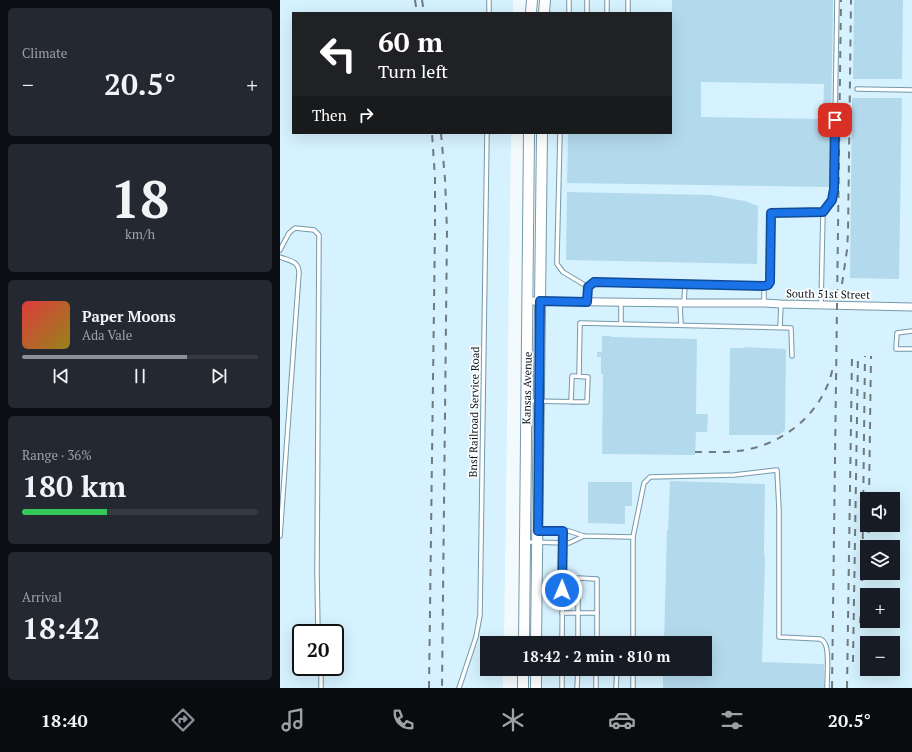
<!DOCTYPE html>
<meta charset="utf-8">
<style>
:root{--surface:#171b24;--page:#242831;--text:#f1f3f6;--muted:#9ea1a6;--line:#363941;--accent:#8c9099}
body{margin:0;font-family:"PT Serif",serif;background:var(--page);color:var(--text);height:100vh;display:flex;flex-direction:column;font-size:15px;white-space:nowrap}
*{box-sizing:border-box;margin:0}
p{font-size:13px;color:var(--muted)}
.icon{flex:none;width:22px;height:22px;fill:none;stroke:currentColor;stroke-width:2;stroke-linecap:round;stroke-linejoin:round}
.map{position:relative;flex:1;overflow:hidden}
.side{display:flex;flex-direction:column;gap:8px;padding:8px;background:#0d0f14;width:280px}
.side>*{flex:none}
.top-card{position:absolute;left:12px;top:12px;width:380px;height:122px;border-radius:0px;box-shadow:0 4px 16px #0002;background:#202124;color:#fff;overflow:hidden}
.tools{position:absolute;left:580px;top:492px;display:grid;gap:8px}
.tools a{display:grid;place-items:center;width:40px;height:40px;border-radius:0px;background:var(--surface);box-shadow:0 4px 16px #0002;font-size:20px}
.speed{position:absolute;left:12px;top:624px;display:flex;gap:8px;font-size:20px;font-weight:700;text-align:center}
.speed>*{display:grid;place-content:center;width:52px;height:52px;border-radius:50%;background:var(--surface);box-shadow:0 4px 16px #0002;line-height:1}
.speed .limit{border:2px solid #111;border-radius:6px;background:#fff;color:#111}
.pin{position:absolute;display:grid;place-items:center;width:34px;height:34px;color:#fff;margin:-17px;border-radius:8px;box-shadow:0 2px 6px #0006}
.me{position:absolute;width:44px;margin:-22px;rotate:1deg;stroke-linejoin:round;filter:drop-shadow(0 0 3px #0008)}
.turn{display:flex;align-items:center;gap:14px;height:84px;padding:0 20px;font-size:18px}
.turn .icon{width:52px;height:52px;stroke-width:2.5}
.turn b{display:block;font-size:28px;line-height:34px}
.then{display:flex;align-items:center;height:38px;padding:0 20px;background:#0003;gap:8px;font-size:15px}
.big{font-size:30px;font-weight:800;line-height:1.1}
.side .card{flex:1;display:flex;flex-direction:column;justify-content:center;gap:6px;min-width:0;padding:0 14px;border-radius:6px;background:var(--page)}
.side .dial{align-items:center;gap:0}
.dial b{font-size:52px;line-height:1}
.song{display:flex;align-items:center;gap:12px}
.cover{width:48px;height:48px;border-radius:6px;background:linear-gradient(135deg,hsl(0 70% 55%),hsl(50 70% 35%))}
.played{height:4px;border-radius:2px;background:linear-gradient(90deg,var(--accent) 70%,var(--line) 70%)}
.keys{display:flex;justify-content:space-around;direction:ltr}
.heat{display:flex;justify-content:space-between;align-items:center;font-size:22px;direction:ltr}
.charge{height:6px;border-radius:3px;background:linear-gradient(90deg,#34c759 36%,var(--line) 0)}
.trip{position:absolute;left:200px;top:636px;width:232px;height:40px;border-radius:0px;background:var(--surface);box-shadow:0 4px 16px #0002;font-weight:800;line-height:40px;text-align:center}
.tab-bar{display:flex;height:64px;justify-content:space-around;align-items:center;background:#090b0e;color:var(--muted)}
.tab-bar .icon{width:28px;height:28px}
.tab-bar .active{color:var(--accent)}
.tab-bar b{font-size:18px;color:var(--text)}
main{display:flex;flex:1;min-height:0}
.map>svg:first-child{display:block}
.built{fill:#d6f2ff;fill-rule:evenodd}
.building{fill:#b3daec;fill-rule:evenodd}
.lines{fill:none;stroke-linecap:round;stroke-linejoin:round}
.service-casing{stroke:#7499aa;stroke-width:5.5}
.minor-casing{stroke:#7499aa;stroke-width:9}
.primary-casing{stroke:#7499aa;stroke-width:12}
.service{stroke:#fff;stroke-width:3.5}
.minor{stroke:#fff;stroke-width:7}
.primary{stroke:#fff;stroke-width:10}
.rail{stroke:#6e7a7e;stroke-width:2;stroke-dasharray:7 7;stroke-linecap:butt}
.route-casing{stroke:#114b97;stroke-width:10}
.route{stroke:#1a73e8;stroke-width:7}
.labels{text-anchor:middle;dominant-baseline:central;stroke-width:3.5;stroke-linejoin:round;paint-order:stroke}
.street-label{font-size:11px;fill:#06141a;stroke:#fff}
</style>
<main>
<section class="side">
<div class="card"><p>Climate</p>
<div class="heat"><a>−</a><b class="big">20.5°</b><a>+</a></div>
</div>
<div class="card dial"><b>18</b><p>km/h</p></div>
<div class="card">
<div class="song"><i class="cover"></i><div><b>Paper Moons</b><p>Ada Vale</p></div></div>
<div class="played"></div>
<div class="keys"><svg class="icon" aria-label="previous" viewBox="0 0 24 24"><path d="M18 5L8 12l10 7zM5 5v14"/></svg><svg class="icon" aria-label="pause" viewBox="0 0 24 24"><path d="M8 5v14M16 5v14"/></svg><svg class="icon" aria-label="next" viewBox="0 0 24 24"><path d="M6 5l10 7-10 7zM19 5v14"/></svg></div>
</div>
<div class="card"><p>Range · 36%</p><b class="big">180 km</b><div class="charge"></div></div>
<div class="card"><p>Arrival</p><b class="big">18:42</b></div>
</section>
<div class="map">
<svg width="632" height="688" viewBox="0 0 632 688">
<rect width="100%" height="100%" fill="#f2fafd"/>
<g class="built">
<path d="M0 0H233V13H13V133H231L224 643H207V669H223V688H0ZM21 633H55V667H21Z"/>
<path d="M268 0H632V688H258V669H425V643H258L266 133H391V13H267ZM587 499H613V525H587ZM587 547H613V573H587ZM587 595H613V621H587ZM587 643H613V669H587Z"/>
</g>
<g class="building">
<path d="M392 0H553L550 187 287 183 288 133H391ZM421 82 544 84 543 119 421 117Z"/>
<path d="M574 0H623L622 79H573Z"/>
<path d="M572 98H622L619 279 570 278Z"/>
<path d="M287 192 430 195 465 201 478 206 477 264 286 260Z"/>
<path d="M322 336H331V337L417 339 416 414H428L427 432H416L415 455 322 454 323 374H321V357H317V352H322Z"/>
<path d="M464 347 506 349 505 430 499 435H449L450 348H464Z"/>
<path d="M390 481 485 484 484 550 485 561 482 662 544 664V688H383V669H425V643H384L387 530H388Z"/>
<path d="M308 482H352V506H345V524L308 523Z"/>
</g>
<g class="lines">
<g class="service-casing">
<g id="service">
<path d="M209 13V0"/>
<path d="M289 13V0"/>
<path d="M307 13V0"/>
<path d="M327 13V0"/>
<path d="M348 13V0"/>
<path d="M577 89 632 90"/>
<path d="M280 133 277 258V264L283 272 308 287"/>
<path d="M543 212 552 200 554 189 557 0"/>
<path d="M0 250 9 233 15 228 34 230 39 235 37 572 38 633"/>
<path d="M0 257C10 261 19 261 19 273L0 536"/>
<path d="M405 284 484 286"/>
<path d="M307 301 308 287 314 282 405 284 404 303"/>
<path d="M400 303 401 325"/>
<path d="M484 303V286L488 285 490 282 491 213 543 212 541 305"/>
<path d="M341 324 511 328 512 356"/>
<path d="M500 327 501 304"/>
<path d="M632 331 617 333 616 349H632"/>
<path d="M299 376 300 323 341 324V302"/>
<path d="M247 401 307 402 308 377 292 376 291 402"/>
<path d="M258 531H289L304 536 353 537 364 483 370 477 454 475 497 470 499 509V637L540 639C543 640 545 643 546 646 549 654 547 678 547 688"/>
<path d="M247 542 289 543 304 536"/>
<path d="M282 613H317V643"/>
<path d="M282 643 283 531"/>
<path d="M298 643V578L317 579V613"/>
<path d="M353 643V537"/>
<path d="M41 667V688"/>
<path d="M179 688 196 637 200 615 207 133"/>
<path d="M282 688V669"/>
<path d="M297 688 298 669"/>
<path d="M316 688V669"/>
<path d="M336 688 337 669"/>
<path d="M353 688V669"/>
</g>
</g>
<g class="minor-casing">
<path id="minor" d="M247 301 404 303H484L501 304 632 307"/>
</g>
<g class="primary-casing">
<g id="primary">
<path d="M251 13 252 0"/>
<path d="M264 13 265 0"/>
<path d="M244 643 249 133"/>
<path d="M256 643 262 133"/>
<path d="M243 688V669"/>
<path d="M256 688V669"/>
</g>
</g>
<use href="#service" class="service"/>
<use href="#minor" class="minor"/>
<use href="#primary" class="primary"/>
<g class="rail">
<path d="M135 0 137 13"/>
<path d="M142 0 144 13"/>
<path d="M161 133 165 179 167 230 162 688"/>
<path d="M562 284 567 250 568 233 571 0"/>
<path d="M415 452C433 452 452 453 470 449 510 440 545 408 553 367"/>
<path d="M589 499 591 356"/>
<path d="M588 547 589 525"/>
<path d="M580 623 582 598 585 356"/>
<path d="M573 662 578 356"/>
<path d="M149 688 155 228V178L152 133"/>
<path d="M552 688 561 0"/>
<path d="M567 688 572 356"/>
</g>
</g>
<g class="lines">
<g class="route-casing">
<path id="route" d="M282 590 283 531H258L260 301 307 302 308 287 314 282 484 286 488 285 490 282 491 213 543 212 552 200 554 189 555 120"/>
</g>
<use href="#route" class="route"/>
</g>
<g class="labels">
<g class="street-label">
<text transform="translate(548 294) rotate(1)">South 51st Street</text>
<text transform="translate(247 388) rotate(-89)">Kansas Avenue</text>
<text transform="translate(194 412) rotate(-89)">Bnsf Railroad Service Road</text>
</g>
</g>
</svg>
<div class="tools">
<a><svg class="icon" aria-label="sound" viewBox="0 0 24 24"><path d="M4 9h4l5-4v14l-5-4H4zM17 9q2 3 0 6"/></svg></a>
<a><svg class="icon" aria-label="layers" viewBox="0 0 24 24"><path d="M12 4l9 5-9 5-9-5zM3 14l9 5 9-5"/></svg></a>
<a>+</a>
<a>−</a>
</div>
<div class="speed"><div class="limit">20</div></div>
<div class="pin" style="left:555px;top:120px;background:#d93025"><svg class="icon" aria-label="arrive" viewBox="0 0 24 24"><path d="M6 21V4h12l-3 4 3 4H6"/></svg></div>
<svg class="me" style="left:282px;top:590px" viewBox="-20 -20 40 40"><circle r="17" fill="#1a73e8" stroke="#fff" stroke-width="3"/><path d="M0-11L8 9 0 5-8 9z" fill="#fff"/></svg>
<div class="trip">18:42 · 2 min · 810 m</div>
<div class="top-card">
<div class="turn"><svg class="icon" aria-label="left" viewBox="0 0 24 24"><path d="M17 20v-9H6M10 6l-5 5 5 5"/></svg><div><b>60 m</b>Turn left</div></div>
<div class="then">Then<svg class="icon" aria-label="right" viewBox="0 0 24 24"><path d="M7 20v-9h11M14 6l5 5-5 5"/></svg></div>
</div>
</div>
</main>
<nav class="tab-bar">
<b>18:40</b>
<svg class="icon active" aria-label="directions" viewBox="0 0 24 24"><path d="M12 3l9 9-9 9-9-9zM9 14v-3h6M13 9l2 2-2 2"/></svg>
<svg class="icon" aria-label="music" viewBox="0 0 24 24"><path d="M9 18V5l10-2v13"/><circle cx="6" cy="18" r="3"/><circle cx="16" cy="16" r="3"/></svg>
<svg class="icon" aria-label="phone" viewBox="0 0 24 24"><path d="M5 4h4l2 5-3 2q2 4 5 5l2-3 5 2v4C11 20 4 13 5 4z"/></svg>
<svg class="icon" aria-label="climate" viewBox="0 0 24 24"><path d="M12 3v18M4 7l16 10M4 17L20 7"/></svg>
<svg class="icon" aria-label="car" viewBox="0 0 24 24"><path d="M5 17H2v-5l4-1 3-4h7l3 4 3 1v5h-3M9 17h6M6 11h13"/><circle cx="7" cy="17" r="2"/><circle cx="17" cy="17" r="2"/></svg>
<svg class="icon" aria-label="filters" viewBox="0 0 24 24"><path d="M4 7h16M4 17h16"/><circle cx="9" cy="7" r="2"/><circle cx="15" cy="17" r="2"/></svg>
<b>20.5°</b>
</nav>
